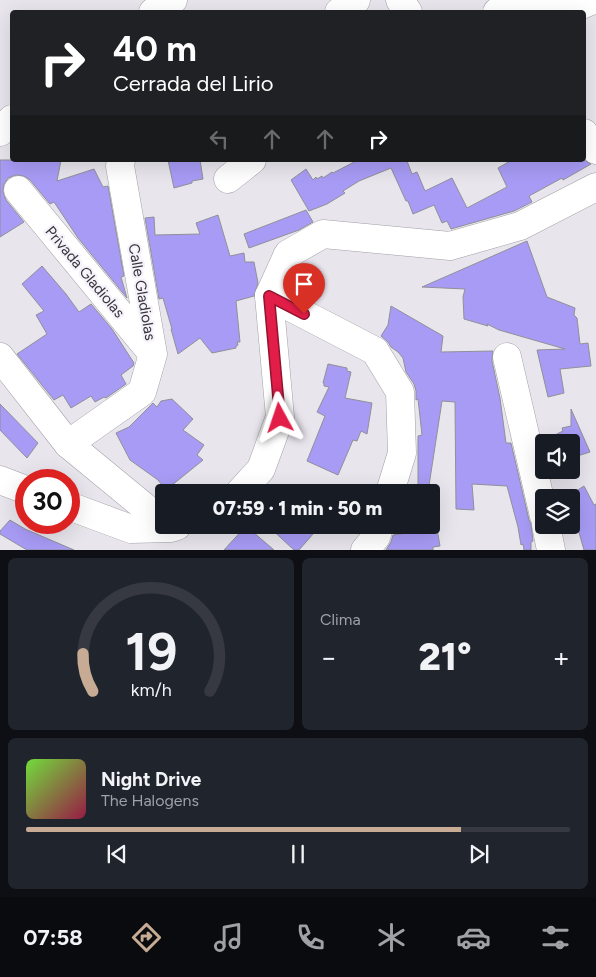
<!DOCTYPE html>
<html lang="es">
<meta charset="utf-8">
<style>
:root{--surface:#171b24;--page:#20242c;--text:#f1f3f6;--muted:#9ea1a6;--line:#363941;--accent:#c7ab95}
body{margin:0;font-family:Figtree,sans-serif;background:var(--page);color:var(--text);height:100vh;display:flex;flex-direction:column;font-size:19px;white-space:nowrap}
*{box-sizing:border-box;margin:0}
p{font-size:16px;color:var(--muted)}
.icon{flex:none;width:28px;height:28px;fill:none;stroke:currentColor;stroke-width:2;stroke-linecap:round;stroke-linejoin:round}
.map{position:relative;height:550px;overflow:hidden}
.drawer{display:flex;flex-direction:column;gap:8px;padding:8px;background:#0d0f14;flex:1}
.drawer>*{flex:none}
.hud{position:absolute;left:10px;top:10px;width:576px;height:152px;border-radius:5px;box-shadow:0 5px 20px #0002;background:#202124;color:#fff;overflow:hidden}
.controls{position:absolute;left:535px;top:434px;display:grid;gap:10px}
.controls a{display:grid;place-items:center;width:45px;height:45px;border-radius:5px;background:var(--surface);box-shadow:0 5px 20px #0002;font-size:25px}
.speed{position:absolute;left:15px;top:469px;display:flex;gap:10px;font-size:25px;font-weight:700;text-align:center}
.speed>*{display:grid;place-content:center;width:65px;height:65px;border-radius:50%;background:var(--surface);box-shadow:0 5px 20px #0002;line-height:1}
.speed .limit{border:8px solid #d22;background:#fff;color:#111}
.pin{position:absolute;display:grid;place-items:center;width:42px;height:42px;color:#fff;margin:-51px -21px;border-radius:50% 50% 50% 0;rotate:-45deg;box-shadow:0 0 5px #0007}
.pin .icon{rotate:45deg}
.me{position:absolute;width:55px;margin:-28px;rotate:355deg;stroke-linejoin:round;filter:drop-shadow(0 0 4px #0008)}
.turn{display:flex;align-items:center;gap:18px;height:105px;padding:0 20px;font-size:22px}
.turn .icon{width:65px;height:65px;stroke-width:2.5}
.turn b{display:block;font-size:35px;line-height:42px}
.lanes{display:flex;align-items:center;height:48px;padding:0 20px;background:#0003;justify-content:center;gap:25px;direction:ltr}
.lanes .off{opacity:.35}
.big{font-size:38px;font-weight:800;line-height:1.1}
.drawer .card{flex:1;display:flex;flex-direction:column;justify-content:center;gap:8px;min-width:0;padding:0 18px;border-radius:8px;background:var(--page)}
.drawer .dial{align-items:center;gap:0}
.dial svg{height:130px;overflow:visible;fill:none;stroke:var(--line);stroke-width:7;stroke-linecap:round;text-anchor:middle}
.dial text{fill:var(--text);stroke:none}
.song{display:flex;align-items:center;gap:15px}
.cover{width:60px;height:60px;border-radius:8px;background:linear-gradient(135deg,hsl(100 70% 55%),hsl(340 70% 35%))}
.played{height:5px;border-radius:2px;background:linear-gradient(90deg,var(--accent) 80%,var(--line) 80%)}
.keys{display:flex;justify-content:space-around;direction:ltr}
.heat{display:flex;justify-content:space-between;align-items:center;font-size:28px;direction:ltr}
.drawer .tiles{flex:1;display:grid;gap:8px;grid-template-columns:1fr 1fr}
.card:last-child{grid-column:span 2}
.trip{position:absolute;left:155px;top:484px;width:285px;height:50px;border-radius:5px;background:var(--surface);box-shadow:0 5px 20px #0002;font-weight:800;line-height:50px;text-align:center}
.tabs{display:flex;height:80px;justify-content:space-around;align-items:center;background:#090b0e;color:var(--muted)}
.tabs .icon{width:35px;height:35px}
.tabs .active{color:var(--accent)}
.tabs b{font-size:22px;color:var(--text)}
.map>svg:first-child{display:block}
.building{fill:#a79bf5;stroke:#909097}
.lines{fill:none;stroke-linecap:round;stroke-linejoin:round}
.minor-casing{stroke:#a29fa6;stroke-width:29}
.minor{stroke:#fff;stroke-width:28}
.route-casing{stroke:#92132f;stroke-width:12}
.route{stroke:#e11d48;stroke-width:9}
.labels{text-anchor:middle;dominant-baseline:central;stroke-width:4.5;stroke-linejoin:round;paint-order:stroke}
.street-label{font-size:15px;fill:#38363a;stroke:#f5f2fb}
</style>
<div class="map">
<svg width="596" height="550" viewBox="0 0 596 550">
<rect width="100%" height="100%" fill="#e8e5ed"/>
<g class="building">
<path d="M0 160H61L57 181 94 169 103 187 108 186 124 276 121 277 127 298 78 238 54 202 50 204 30 180 24 176 16 175 8 178 4 184 3 192 6 200 24 222 0 237Z"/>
<path d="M168 160H200L203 179 192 181V183L174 188Z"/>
<path d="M358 160H409L407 161 412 174 417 172 425 191 452 178 467 208 507 187 498 168 512 160H584L591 164 563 180 562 178 529 196 532 202 514 211 451 229 447 221 442 223 434 205 413 214 408 201H406L391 168 359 181 343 191 345 193 327 204 309 211 291 180 306 169 313 180 316 177 317 179 322 176 323 178 332 172 333 173Z"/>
<path d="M306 210 313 222 299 230 249 248 244 234Z"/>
<path d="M218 215 230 256 244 253 245 262H254L258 283 254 296 236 301 240 342H237L238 345 236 346V348L212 353 200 338 178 354 171 329H172L163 298 159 299 145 218 154 217 155 235 200 234 196 223Z"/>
<path d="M527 241 547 297 575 308 574 315 577 318 580 344 588 343 591 366 560 369 564 393 548 397 537 350 565 349 499 330 487 324 488 326 464 319 463 297 465 289 422 287Z"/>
<path d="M42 266 66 294 79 312 91 304 112 329 134 363 133 366 121 375 126 384 106 398 104 397 95 402 91 396 71 408 63 395 54 400 17 354 47 334 36 315 44 311 22 284Z"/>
<path d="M391 306 443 336 441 352 493 351 492 361 500 398 506 443H511L529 520 531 524 533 541 531 542V550H524L523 544 521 545 518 527 507 486 472 484 474 510 456 509 455 402 442 401 428 492H418V436L422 435 418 399 416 400V391L414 384 406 372 403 358 398 352 391 347 388 342 381 336 388 325Z"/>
<path d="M328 364 347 368V371L351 372 345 398 372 403 367 434 361 431 357 441 353 440 338 475 307 461 325 416 317 412 329 387 324 386V383H323Z"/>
<path d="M172 399 193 419 183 430 204 445 197 455 203 460 166 490 158 480 130 460 116 433 129 427 153 403 157 407 161 401Z"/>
<path d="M0 404 38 443 27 458 0 430Z"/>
<path d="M571 409 590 452 571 458V442H543V441L563 431 562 428 571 426Z"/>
<path d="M584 486 594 505 596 504V550H584L574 515 580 512 570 495Z"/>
<path d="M10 520 25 529 74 550H27L0 534V531Z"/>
<path d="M267 525H321L299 550H294Z"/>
<path d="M246 526 274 550H224Z"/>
<path d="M437 529 440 546 433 547V550H386L391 542 393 535Z"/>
</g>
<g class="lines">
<g class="minor-casing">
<g id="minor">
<path d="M400 0 408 12"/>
<path d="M153 12 173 0"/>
<path d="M339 12 356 0"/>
<path d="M497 12 544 4 581 5 593 0"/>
<path d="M0 132 12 119"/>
<path d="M584 133 596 150"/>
<path d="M228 179 252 160"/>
<path d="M18 190 152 353"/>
<path d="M269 296 375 351 400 392 402 453 390 492"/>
<path d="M0 357 68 444 164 523"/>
<path d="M507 357 544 516"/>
<path d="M68 444 142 392 153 354 120 166 121 160"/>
<path d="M0 480 26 490"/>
<path d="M240 492 261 469 280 417 269 296 288 254 323 234 450 246 520 226 596 187"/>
<path d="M69 506 131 529 171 528 177 526"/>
<path d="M546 525 551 550"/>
<path d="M365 550 376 537 380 525"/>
</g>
</g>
<use href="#minor" class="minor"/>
</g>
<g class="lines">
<g class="route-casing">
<path id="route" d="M280 418 269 296 304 314"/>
</g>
<use href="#route" class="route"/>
</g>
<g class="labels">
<g class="street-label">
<text transform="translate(85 272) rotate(50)">Privada Gladiolas</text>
<text transform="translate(142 292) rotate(80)">Calle Gladiolas</text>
</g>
</g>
</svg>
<div class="controls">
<a><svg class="icon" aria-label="sound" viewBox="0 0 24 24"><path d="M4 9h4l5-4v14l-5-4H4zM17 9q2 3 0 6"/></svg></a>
<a><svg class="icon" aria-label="layers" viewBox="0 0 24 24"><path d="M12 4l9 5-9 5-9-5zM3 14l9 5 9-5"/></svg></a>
</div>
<div class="speed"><div class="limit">30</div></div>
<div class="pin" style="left:304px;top:314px;background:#d93025"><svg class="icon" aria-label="arrive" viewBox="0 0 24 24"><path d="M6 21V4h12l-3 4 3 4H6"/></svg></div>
<svg class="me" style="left:280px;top:418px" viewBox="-20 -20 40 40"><path d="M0-17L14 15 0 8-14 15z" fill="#e11d48" stroke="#fff" stroke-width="4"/></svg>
<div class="trip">07:59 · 1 min · 50 m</div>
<div class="hud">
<div class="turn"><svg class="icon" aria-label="right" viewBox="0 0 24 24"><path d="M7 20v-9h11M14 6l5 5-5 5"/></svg><div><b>40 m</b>Cerrada del Lirio</div></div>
<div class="lanes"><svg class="icon off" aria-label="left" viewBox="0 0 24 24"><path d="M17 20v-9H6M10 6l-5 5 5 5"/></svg><svg class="icon off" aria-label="ahead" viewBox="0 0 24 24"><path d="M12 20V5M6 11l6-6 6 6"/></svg><svg class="icon off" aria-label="ahead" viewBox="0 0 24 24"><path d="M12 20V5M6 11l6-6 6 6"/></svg><svg class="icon" aria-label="right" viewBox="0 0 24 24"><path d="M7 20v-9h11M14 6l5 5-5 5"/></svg></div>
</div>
</div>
<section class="drawer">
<div class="tiles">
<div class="card dial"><svg viewBox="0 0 100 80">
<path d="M14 69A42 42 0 1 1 86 69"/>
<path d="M14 69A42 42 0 0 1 8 46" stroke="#c7ab95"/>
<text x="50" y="56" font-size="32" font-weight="700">19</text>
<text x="50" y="72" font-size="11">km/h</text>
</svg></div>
<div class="card"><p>Clima</p>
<div class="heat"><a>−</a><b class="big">21°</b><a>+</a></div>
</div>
<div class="card">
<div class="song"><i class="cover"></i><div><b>Night Drive</b><p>The Halogens</p></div></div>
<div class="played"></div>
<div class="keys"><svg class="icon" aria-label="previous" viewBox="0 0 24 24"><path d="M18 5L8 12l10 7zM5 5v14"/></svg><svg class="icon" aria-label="pause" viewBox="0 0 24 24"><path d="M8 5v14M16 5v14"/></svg><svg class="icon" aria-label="next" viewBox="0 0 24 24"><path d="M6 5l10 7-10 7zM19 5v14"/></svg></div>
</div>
</div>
</section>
<nav class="tabs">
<b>07:58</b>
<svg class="icon active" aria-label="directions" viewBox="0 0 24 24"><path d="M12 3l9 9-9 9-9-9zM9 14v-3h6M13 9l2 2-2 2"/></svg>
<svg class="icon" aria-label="music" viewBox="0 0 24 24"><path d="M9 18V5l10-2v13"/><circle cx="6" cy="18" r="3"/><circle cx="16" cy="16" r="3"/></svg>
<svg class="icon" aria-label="phone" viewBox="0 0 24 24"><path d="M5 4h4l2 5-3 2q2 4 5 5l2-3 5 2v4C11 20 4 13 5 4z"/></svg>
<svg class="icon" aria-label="climate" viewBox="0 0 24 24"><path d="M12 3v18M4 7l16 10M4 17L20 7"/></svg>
<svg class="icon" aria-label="car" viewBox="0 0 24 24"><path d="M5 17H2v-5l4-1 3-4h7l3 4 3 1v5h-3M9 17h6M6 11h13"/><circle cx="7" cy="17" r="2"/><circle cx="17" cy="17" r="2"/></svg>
<svg class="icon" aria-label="filters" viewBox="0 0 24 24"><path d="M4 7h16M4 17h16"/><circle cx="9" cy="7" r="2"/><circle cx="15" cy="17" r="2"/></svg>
</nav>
